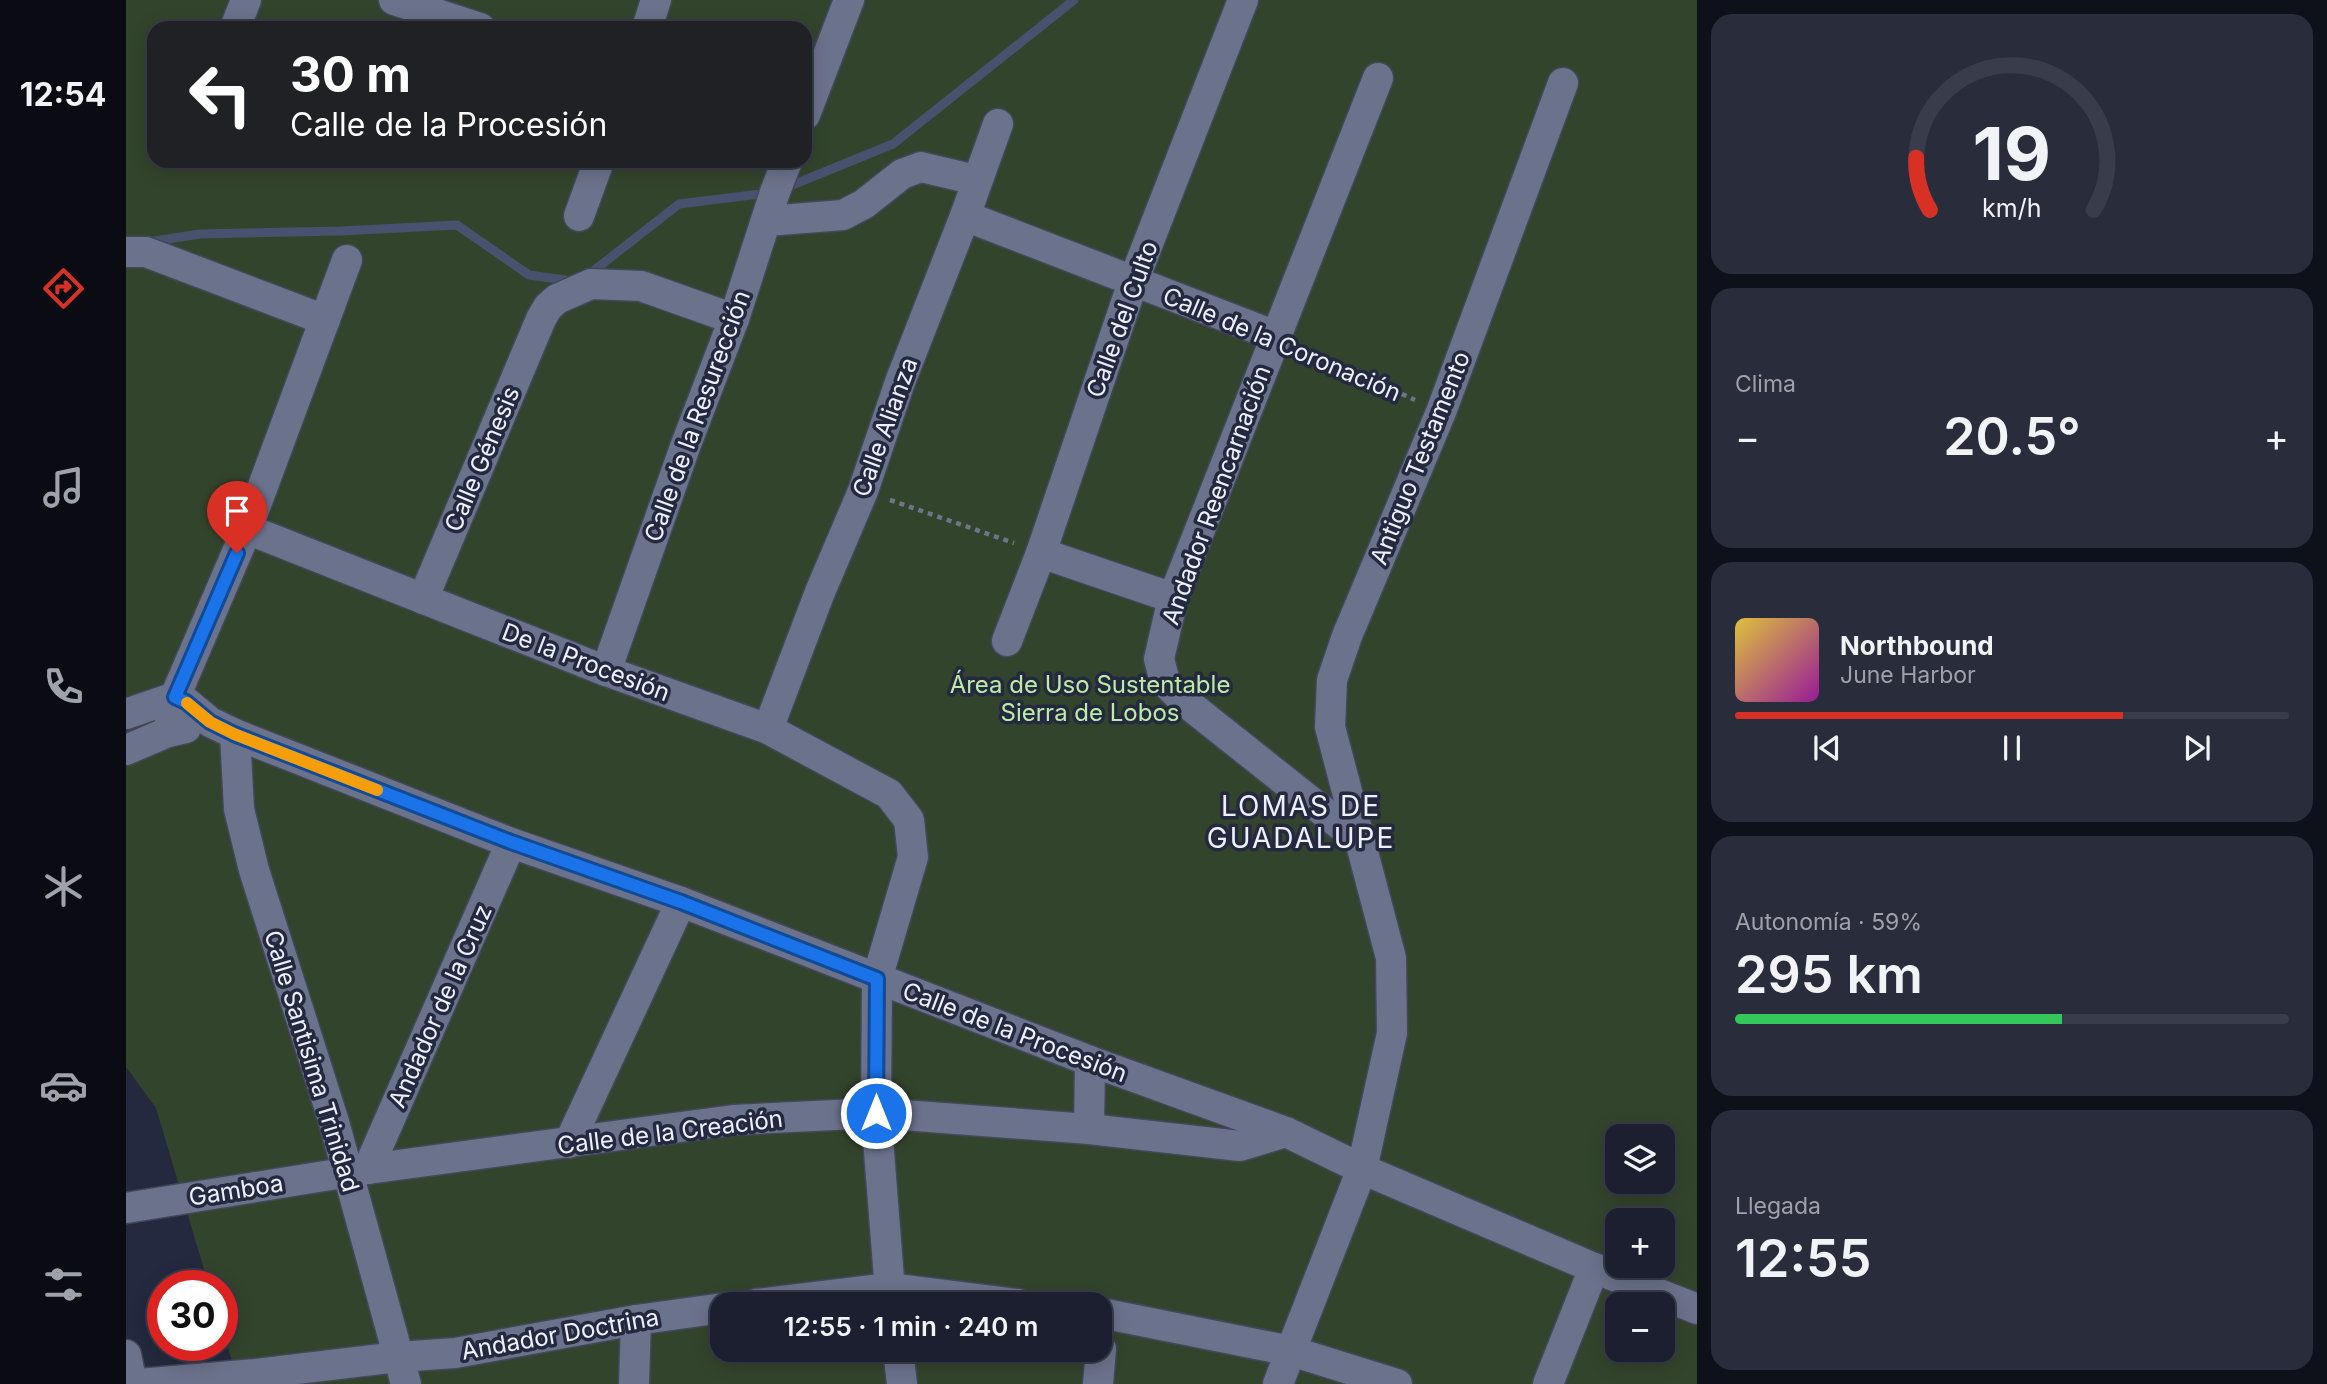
<!DOCTYPE html>
<html lang="es">
<meta charset="utf-8">
<style>
:root{--surface:#1b1f2f;--page:#282c3b;--text:#f1f3f6;--muted:#a0a2aa;--line:#393d4b;--accent:#d93025}
body{margin:0;font-family:Inter,sans-serif;background:var(--page);color:var(--text);height:100vh;display:flex;flex-direction:column;font-size:26px;white-space:nowrap}
*{box-sizing:border-box;margin:0}
p{font-size:23px;color:var(--muted)}
.icon{flex:none;width:38px;height:38px;fill:none;stroke:currentColor;stroke-width:2;stroke-linecap:round;stroke-linejoin:round}
.map{position:relative;flex:1;overflow:hidden}
.details{display:flex;flex-direction:column;gap:14px;padding:14px;background:#0f111a;width:630px}
.details>*{flex:none}
.guide{position:absolute;left:21px;top:21px;width:665px;height:147px;border-radius:21px;box-shadow:0 4px 18px #0003,0 0 0 2px var(--line);background:#202124;color:#fff;overflow:hidden}
.tools{position:absolute;left:1479px;top:1124px;display:grid;gap:14px}
.tools a{display:grid;place-items:center;width:70px;height:70px;border-radius:14px;background:var(--surface);box-shadow:0 4px 18px #0003,0 0 0 2px var(--line);font-size:35px}
.speed{position:absolute;left:21px;top:1270px;display:flex;gap:14px;font-size:35px;font-weight:700;text-align:center}
.speed>*{display:grid;place-content:center;width:91px;height:91px;border-radius:50%;background:var(--surface);box-shadow:0 4px 18px #0003,0 0 0 2px var(--line);line-height:1}
.speed .limit{border:10px solid #d22;background:#fff;color:#111}
.pin{position:absolute;display:grid;place-items:center;width:60px;height:60px;color:#fff;margin:-72px -30px;border-radius:50% 50% 50% 0;rotate:-45deg;box-shadow:0 0 7px #0007}
.pin .icon{rotate:45deg}
.me{position:absolute;width:77px;margin:-38px;rotate:0deg;stroke-linejoin:round;filter:drop-shadow(0 0 5px #0008)}
.turn{display:flex;align-items:center;gap:24px;height:147px;padding:0 28px;font-size:32px}
.turn .icon{width:91px;height:91px;stroke-width:2.5}
.turn b{display:block;font-size:49px;line-height:60px}
.big{font-size:52px;font-weight:600;line-height:1.1}
.details .widget{flex:1;display:flex;flex-direction:column;justify-content:center;gap:10px;min-width:0;padding:0 24px;border-radius:21px;background:var(--page)}
.details .dial{align-items:center;gap:0}
.dial svg{height:182px;overflow:visible;fill:none;stroke:var(--line);stroke-width:7;stroke-linecap:round;text-anchor:middle}
.dial text{fill:var(--text);stroke:none}
.song{display:flex;align-items:center;gap:21px}
.cover{width:84px;height:84px;border-radius:10px;background:linear-gradient(135deg,hsl(50 70% 55%),hsl(300 70% 35%))}
.played{height:7px;border-radius:4px;background:linear-gradient(90deg,var(--accent) 70%,var(--line) 70%)}
.keys{display:flex;justify-content:space-around;direction:ltr}
.heat{display:flex;justify-content:space-between;align-items:center;font-size:38px;direction:ltr}
.charge{height:10px;border-radius:5px;background:linear-gradient(90deg,#34c759 59%,var(--line) 0)}
.trip{position:absolute;left:584px;top:1292px;width:402px;height:70px;border-radius:21px;background:var(--surface);box-shadow:0 4px 18px #0003,0 0 0 2px var(--line);font-weight:600;line-height:70px;text-align:center}
main{display:flex;flex:1;min-height:0}
.tab-bar{display:flex;flex-direction:column;width:126px;justify-content:space-around;align-items:center;background:#0b0c13;color:var(--muted)}
.tab-bar .icon{width:49px;height:49px}
.tab-bar .current{color:var(--accent)}
.tab-bar b{font-size:32px;color:var(--text)}
.map>svg:first-child{display:block}
.green{fill:#33442c;fill-rule:evenodd}
.lines{fill:none;stroke-linecap:round;stroke-linejoin:round}
.stream{stroke:#48516e;stroke-width:9}
.minor-casing{stroke:#434759;stroke-width:33}
.path{stroke:#707488;stroke-width:4.5;stroke-dasharray:5 5;stroke-linecap:butt}
.minor{stroke:#6b728b;stroke-width:30}
.route-casing{stroke:#114b97;stroke-width:18}
.route{stroke:#1a73e8;stroke-width:12}
.slow{stroke:#f59e0b;stroke-width:12}
.labels{text-anchor:middle;dominant-baseline:central;stroke-width:7;stroke-linejoin:round;paint-order:stroke}
.street-label{font-size:24px;fill:#ecf0ff;stroke:#24293f}
.park-label{font-size:24px;fill:#bdeca7;stroke:#24293f}
.quarter-label{font-size:28px;letter-spacing:2px;fill:#ecf0ff;stroke:#24293f}
</style>
<main>
<nav class="tab-bar">
<b>12:54</b>
<svg class="icon current" aria-label="directions" viewBox="0 0 24 24"><path d="M12 3l9 9-9 9-9-9zM9 14v-3h6M13 9l2 2-2 2"/></svg>
<svg class="icon" aria-label="music" viewBox="0 0 24 24"><path d="M9 18V5l10-2v13"/><circle cx="6" cy="18" r="3"/><circle cx="16" cy="16" r="3"/></svg>
<svg class="icon" aria-label="phone" viewBox="0 0 24 24"><path d="M5 4h4l2 5-3 2q2 4 5 5l2-3 5 2v4C11 20 4 13 5 4z"/></svg>
<svg class="icon" aria-label="climate" viewBox="0 0 24 24"><path d="M12 3v18M4 7l16 10M4 17L20 7"/></svg>
<svg class="icon" aria-label="car" viewBox="0 0 24 24"><path d="M5 17H2v-5l4-1 3-4h7l3 4 3 1v5h-3M9 17h6M6 11h13"/><circle cx="7" cy="17" r="2"/><circle cx="17" cy="17" r="2"/></svg>
<svg class="icon" aria-label="filters" viewBox="0 0 24 24"><path d="M4 7h16M4 17h16"/><circle cx="9" cy="7" r="2"/><circle cx="15" cy="17" r="2"/></svg>
</nav>
<div class="map">
<svg width="1571" height="1384" viewBox="0 0 1571 1384">
<rect width="100%" height="100%" fill="#24293f"/>
<path class="green" d="M0 0H1571V1384H113L96 1329V1286H83L30 1108 0 1067ZM28 28H679V161H28ZM1491 1136H1536V1181H1491ZM1491 1220H1536V1265H1491ZM597 1304H975V1349H597ZM1491 1304H1536V1349H1491Z"/>
<g class="lines">
<g class="stream">
<path d="M659 188 767 144 948 0"/>
<path d="M22 242 74 234 215 231 331 225 403 275 446 281"/>
<path d="M461 276 553 204 642 193"/>
</g>
<g class="minor-casing">
<g id="minor">
<path d="M268 0 354 28"/>
<path d="M109 28 120 0"/>
<path d="M521 28 530 0"/>
<path d="M679 115 723 0"/>
<path d="M453 216 473 161"/>
<path d="M839 216 1150 336"/>
<path d="M641 221 717 215 738 204 776 174 795 167 850 180"/>
<path d="M0 252H20L199 320"/>
<path d="M121 529 480 671 642 729 763 794 783 820 787 857 751 979 750 1113 765 1304"/>
<path d="M915 553 1047 598"/>
<path d="M297 599 415 319 422 307 431 299 465 284 515 286 608 319"/>
<path d="M881 641 915 553 1007 282 1117 0"/>
<path d="M480 671 559 447 608 319 649 192 661 161"/>
<path d="M0 714 49 697 60 702 84 722 109 734 385 843 555 902 964 1061 1160 1132 1236 1169 1468 1268 1571 1309"/>
<path d="M642 729 694 592 737 491 774 382 839 216 872 124"/>
<path d="M42 732 49 697 121 529 221 260"/>
<path d="M109 734 113 809 128 870 208 1122 280 1384"/>
<path d="M0 750 42 732 60 728"/>
<path d="M1232 839 1057 700 1039 682 1033 659 1047 598 1252 78"/>
<path d="M963 1129 964 1061"/>
<path d="M443 1143 555 902"/>
<path d="M242 1169 385 843"/>
<path d="M0 1208 242 1169 607 1120 750 1113 963 1129 1114 1146 1160 1132"/>
<path d="M630 1304 763 1288 892 1304"/>
<path d="M975 1313 1165 1351 1271 1384"/>
<path d="M772 1349 776 1384"/>
<path d="M0 1355 6 1384"/>
<path d="M13 1384 129 1374 272 1357 329 1353 510 1320 597 1308"/>
<path d="M508 1384 510 1320"/>
<path d="M972 1384 975 1349"/>
<path d="M1152 1384 1236 1169 1266 1033 1265 958 1204 727 1206 680 1221 636 1315 412 1437 83"/>
<path d="M1422 1384 1468 1268"/>
</g>
</g>
<g class="path">
<path d="M1176 348 1289 400"/>
<path d="M764 500 888 543"/>
</g>
<use href="#minor" class="minor"/>
</g>
<g class="lines">
<g class="route-casing">
<path id="route" d="M111 553 49 697 60 702 84 722 108 734 385 842 555 902 751 979 750 1113"/>
</g>
<use href="#route" class="route"/>
<path class="slow" d="M61 703 84 722 108 734 251 790"/>
</g>
<g class="labels">
<g class="street-label">
<text transform="translate(996 319) rotate(-70)">Calle del Culto</text>
<text transform="translate(1156 344) rotate(23)">Calle de la Coronación</text>
<text transform="translate(571 416) rotate(-70)">Calle de la Resurección</text>
<text transform="translate(759 427) rotate(-70)">Calle Alianza</text>
<text transform="translate(1294 458) rotate(-68)">Antiguo Testamento</text>
<text transform="translate(356 459) rotate(-67)">Calle Génesis</text>
<text transform="translate(1090 495) rotate(-70)">Andador Reencarnación</text>
<text transform="translate(460 662) rotate(21)">De la Procesión</text>
<text transform="translate(314 1006) rotate(-66)">Andador de la Cruz</text>
<text transform="translate(889 1032) rotate(21)">Calle de la Procesión</text>
<text transform="translate(186 1061) rotate(73)">Calle Santisima Trinidad</text>
<text transform="translate(544 1132) rotate(-7)">Calle de la Creación</text>
<text transform="translate(110 1190) rotate(-9)">Gamboa</text>
<text transform="translate(434 1334) rotate(-10)">Andador Doctrina</text>
</g>
<g class="park-label">
<text x="964" y="684">Área de Uso Sustentable<tspan x="964" dy="28">Sierra de Lobos</tspan></text>
</g>
<g class="quarter-label">
<text x="1175" y="806">LOMAS DE<tspan x="1175" dy="32">GUADALUPE</tspan></text>
</g>
</g>
</svg>
<div class="tools">
<a><svg class="icon" aria-label="layers" viewBox="0 0 24 24"><path d="M12 4l9 5-9 5-9-5zM3 14l9 5 9-5"/></svg></a>
<a>+</a>
<a>−</a>
</div>
<div class="speed"><div class="limit">30</div></div>
<div class="pin" style="left:111px;top:553px;background:#d93025"><svg class="icon" aria-label="arrive" viewBox="0 0 24 24"><path d="M6 21V4h12l-3 4 3 4H6"/></svg></div>
<svg class="me" style="left:750px;top:1113px" viewBox="-20 -20 40 40"><circle r="17" fill="#1a73e8" stroke="#fff" stroke-width="3"/><path d="M0-11L8 9 0 5-8 9z" fill="#fff"/></svg>
<div class="trip">12:55 · 1 min · 240 m</div>
<div class="guide">
<div class="turn"><svg class="icon" aria-label="left" viewBox="0 0 24 24"><path d="M17 20v-9H6M10 6l-5 5 5 5"/></svg><div><b>30 m</b>Calle de la Procesión</div></div>
</div>
</div>
<section class="details">
<div class="widget dial"><svg viewBox="0 0 100 80">
<path d="M14 69A42 42 0 1 1 86 69"/>
<path d="M14 69A42 42 0 0 1 8 46" stroke="#d93025"/>
<text x="50" y="56" font-size="32" font-weight="700">19</text>
<text x="50" y="72" font-size="11">km/h</text>
</svg></div>
<div class="widget"><p>Clima</p>
<div class="heat"><a>−</a><b class="big">20.5°</b><a>+</a></div>
</div>
<div class="widget">
<div class="song"><i class="cover"></i><div><b>Northbound</b><p>June Harbor</p></div></div>
<div class="played"></div>
<div class="keys"><svg class="icon" aria-label="previous" viewBox="0 0 24 24"><path d="M18 5L8 12l10 7zM5 5v14"/></svg><svg class="icon" aria-label="pause" viewBox="0 0 24 24"><path d="M8 5v14M16 5v14"/></svg><svg class="icon" aria-label="next" viewBox="0 0 24 24"><path d="M6 5l10 7-10 7zM19 5v14"/></svg></div>
</div>
<div class="widget"><p>Autonomía · 59%</p><b class="big">295 km</b><div class="charge"></div></div>
<div class="widget"><p>Llegada</p><b class="big">12:55</b></div>
</section>
</main>
